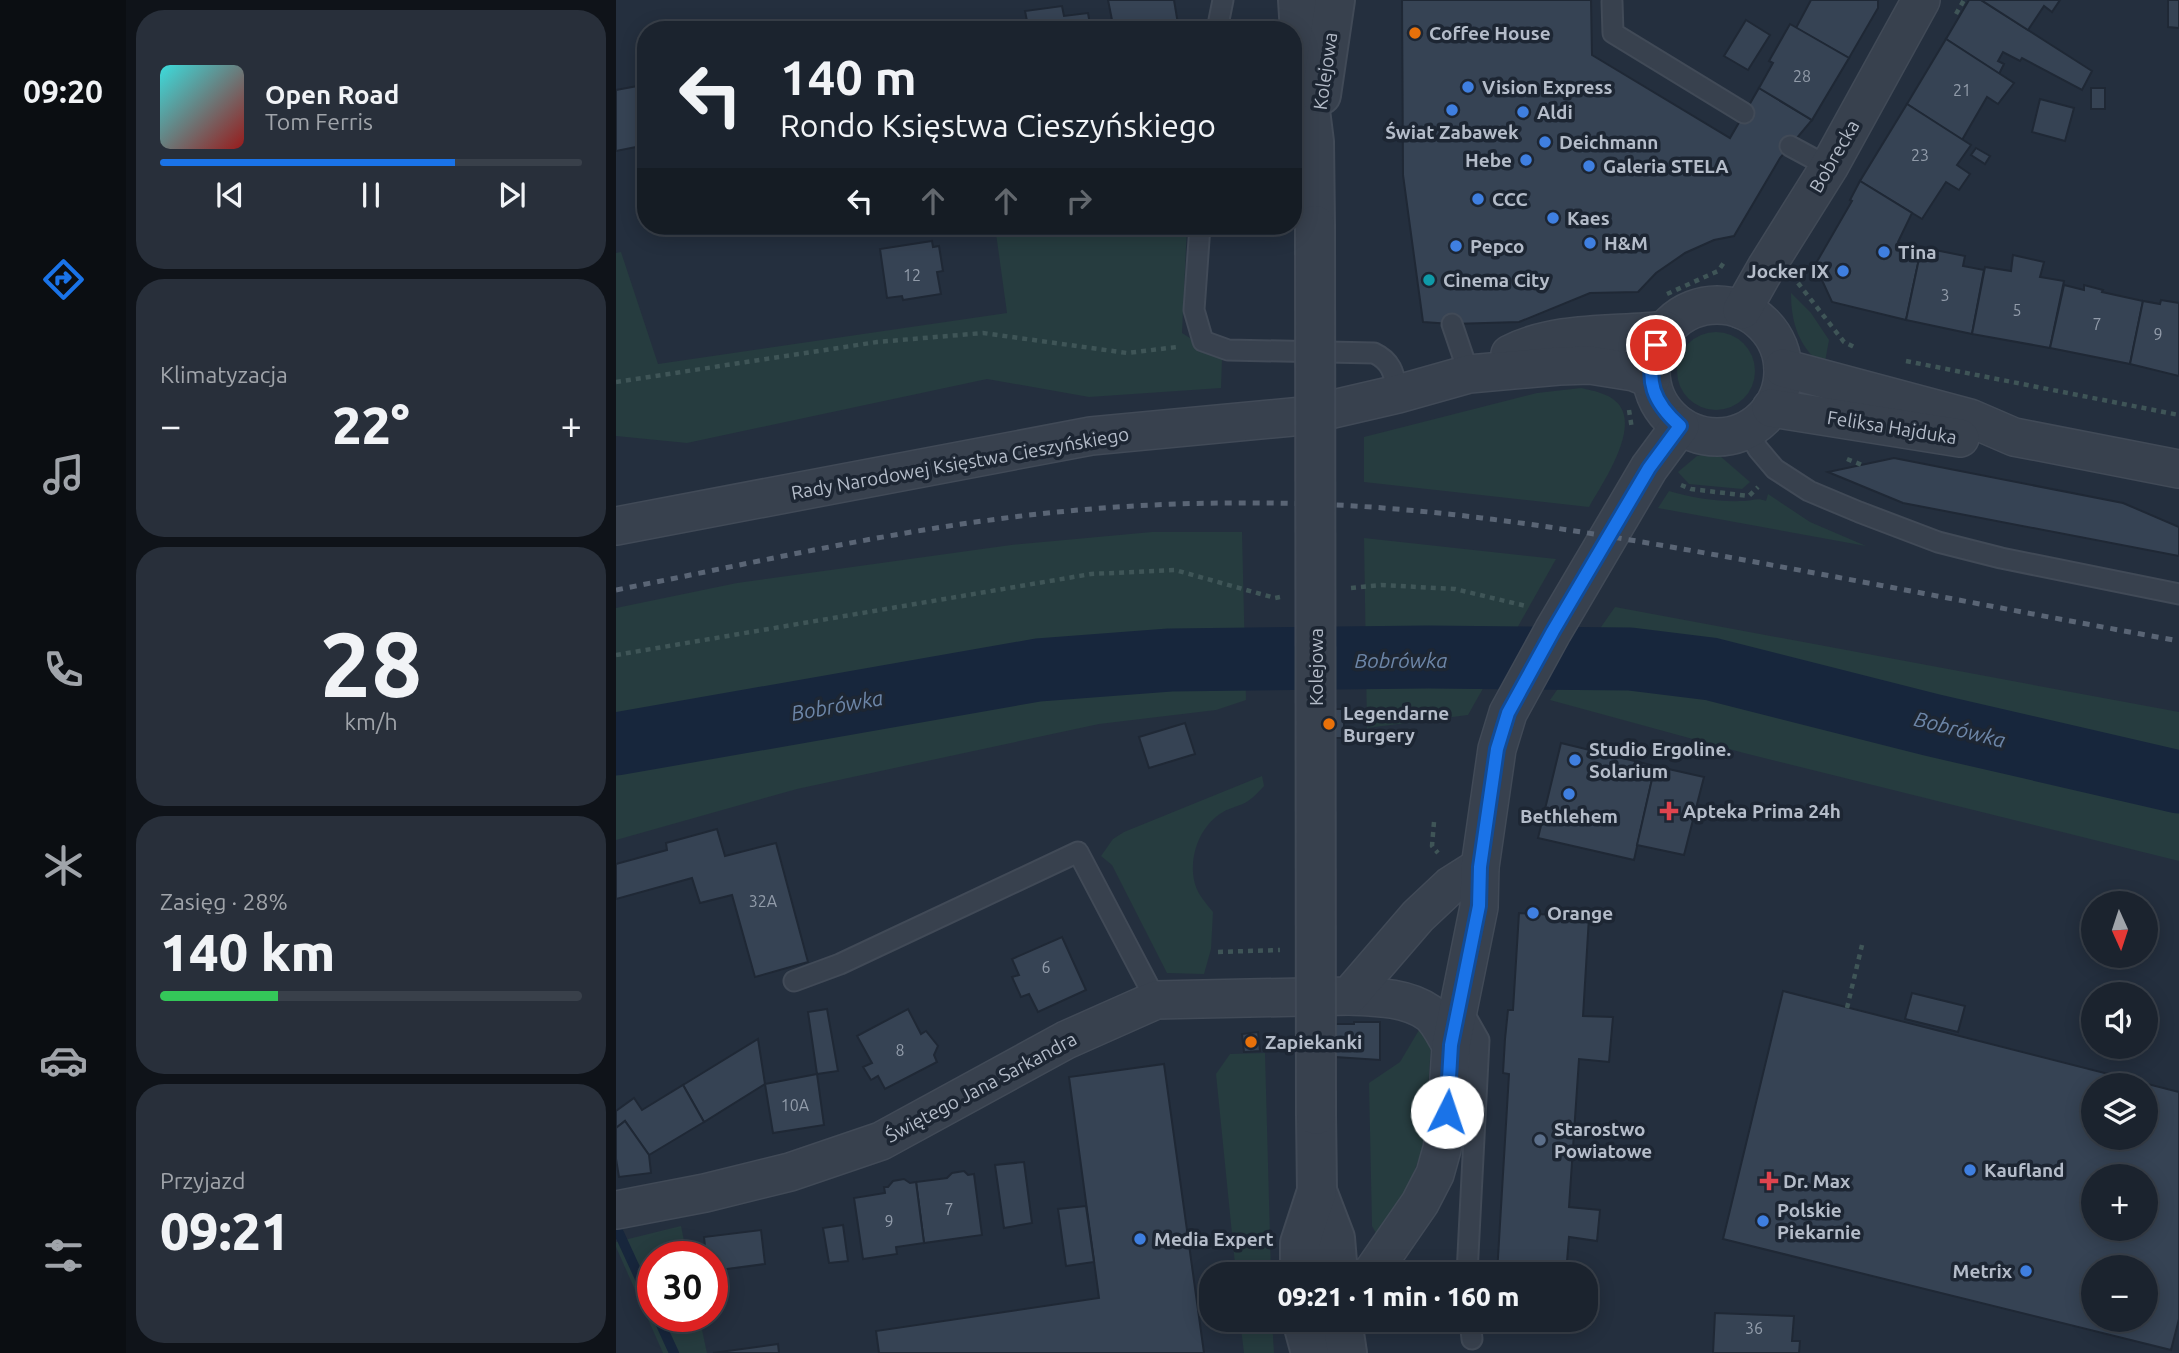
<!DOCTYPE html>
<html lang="pl">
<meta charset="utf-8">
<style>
:root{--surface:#1b232e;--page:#282f3a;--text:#f1f3f6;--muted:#a0a4aa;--line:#39404a;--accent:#1a73e8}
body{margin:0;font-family:Ubuntu,sans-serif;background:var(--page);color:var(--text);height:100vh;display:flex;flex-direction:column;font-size:26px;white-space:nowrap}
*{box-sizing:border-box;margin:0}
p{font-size:23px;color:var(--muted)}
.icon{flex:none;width:38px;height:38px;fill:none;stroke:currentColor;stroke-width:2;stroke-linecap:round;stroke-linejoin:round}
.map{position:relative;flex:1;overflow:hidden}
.details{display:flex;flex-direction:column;gap:10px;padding:10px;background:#0f1319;width:490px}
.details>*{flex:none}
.top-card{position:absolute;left:21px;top:21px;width:665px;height:214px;border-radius:28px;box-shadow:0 4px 18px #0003,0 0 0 2px var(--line);background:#1b232e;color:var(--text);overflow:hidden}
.needle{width:46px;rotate:177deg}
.buttons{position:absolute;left:1465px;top:891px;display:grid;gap:14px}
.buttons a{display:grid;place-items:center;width:77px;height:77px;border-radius:50%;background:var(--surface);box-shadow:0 4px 18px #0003,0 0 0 2px var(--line);font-size:35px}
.speed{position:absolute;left:21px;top:1241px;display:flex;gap:14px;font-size:35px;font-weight:700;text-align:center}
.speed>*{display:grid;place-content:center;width:91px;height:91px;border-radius:50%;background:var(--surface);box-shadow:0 4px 18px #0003,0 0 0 2px var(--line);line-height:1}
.speed .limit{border:10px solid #d22;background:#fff;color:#111}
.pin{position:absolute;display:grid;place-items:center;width:60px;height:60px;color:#fff;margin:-30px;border:4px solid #fff;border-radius:50%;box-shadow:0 2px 7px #0007}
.me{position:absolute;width:77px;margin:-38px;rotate:4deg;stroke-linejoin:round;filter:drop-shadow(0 0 5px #0008)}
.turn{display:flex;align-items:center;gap:24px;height:147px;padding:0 28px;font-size:32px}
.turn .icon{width:91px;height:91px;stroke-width:2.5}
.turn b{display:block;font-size:49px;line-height:60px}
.lanes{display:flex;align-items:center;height:66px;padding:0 28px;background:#0003;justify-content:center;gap:35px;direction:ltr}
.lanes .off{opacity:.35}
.big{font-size:52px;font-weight:800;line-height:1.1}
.details .widget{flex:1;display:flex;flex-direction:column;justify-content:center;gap:10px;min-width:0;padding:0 24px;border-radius:28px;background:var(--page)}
.details .dial{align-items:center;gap:0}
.dial b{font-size:91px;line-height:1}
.song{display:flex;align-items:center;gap:21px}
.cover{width:84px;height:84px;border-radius:10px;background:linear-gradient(135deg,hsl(180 70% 55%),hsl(0 70% 35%))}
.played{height:7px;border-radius:4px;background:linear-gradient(90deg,var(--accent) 70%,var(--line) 70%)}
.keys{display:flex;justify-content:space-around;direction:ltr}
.heat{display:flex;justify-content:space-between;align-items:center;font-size:38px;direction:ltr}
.charge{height:10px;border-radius:5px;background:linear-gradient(90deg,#34c759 28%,var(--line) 0)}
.trip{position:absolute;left:583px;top:1262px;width:399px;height:70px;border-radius:28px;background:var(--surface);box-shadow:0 4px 18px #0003,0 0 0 2px var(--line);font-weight:800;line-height:70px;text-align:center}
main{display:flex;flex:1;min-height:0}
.tabs{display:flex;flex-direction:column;width:126px;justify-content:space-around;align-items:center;background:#0b0e12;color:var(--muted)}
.tabs .icon{width:49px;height:49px}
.tabs .on{color:var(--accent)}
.tabs b{font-size:32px;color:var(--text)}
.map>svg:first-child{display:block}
.green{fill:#263c3f}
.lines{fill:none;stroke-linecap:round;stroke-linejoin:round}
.stream{stroke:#17263c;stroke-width:10}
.river{stroke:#17263c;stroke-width:63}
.building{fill:#364354;stroke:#1f2835;stroke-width:2;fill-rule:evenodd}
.service-casing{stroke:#414a57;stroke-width:23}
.minor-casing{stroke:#414a57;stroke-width:40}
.tertiary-casing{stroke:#414a57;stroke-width:42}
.path{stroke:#3f5557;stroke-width:4.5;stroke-dasharray:5 5;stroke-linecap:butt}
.service{stroke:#38414e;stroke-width:19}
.minor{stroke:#38414e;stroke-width:37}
.tertiary{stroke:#38414e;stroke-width:38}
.rail{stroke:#5a6575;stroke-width:5;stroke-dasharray:7 7;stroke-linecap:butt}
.tertiary-bridge-casing{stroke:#414a57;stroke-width:42;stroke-linecap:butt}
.tertiary-bridge{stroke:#38414e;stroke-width:38}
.route-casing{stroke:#114b97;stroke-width:18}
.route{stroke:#1a73e8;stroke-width:12}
.food-dot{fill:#e8710a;stroke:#1d2633;stroke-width:2.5}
.shop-dot{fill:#3f7fe0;stroke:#1d2633;stroke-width:2.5}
.culture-dot{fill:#0f9aa8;stroke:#1d2633;stroke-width:2.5}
.health-dot{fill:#e0444e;stroke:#1d2633;stroke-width:2.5}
.service-dot{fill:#5c6f8a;stroke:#1d2633;stroke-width:2.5}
.labels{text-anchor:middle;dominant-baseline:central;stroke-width:7;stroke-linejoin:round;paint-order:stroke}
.number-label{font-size:16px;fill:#929caa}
.poi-label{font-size:19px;font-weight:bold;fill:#b4bcc9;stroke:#1d2633;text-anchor:start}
.street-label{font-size:19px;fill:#b4bcc9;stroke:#1d2633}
.water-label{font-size:21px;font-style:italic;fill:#6d86a8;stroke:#1d2633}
</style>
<main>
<nav class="tabs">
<b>09:20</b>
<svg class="icon on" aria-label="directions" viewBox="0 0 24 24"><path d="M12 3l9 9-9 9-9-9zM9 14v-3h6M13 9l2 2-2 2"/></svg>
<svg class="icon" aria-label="music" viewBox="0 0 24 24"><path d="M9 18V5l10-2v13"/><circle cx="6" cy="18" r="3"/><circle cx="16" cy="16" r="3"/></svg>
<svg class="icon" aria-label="phone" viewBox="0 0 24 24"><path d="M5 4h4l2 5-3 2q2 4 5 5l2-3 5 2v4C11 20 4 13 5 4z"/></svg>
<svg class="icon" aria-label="climate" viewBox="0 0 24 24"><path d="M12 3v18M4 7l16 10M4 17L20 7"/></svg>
<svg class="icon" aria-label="car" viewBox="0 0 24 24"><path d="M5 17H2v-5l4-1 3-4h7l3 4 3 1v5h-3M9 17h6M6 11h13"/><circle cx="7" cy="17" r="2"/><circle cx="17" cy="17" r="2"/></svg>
<svg class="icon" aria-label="filters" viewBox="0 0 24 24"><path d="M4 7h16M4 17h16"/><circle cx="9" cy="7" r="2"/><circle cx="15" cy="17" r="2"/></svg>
</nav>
<section class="details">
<div class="widget">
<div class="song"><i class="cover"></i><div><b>Open Road</b><p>Tom Ferris</p></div></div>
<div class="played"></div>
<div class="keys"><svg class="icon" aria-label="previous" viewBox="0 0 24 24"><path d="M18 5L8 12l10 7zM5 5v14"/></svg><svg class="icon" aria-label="pause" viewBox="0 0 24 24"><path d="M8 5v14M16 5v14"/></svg><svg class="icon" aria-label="next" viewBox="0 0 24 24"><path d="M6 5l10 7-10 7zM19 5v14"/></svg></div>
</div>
<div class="widget"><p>Klimatyzacja</p>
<div class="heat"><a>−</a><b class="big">22°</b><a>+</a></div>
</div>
<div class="widget dial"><b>28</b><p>km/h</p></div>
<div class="widget"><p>Zasięg · 28%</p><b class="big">140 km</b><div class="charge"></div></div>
<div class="widget"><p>Przyjazd</p><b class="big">09:21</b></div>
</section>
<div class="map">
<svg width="1563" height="1353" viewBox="0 0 1563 1353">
<rect width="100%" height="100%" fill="#242f3e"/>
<g class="green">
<path d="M379 226H571L566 333 606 358 605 388 473 397 371 379 71 443 0 436V253L5 252 42 364 391 313Z"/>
<path d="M1175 293 1195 313 1213 340 1208 367C1183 347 1175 324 1175 293Z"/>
<circle cx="1100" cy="371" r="39"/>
<path d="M965 388C978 391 996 394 1004 406 1022 432 986 484 973 507L748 482V437L921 393Z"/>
<path d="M1093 454 1104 456 1134 482 1126 489 1073 484 1062 472 1081 456Z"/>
<path d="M1053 491C1077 498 1102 502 1127 501 1136 501 1141 497 1150 501L1152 494 1194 522 1250 546 1042 508Z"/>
<path d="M536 532H626L630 700 600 710 483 724 181 789 0 840V608L121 583 395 545Z"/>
<path d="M748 538 940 559 852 715 751 728Z"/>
<path d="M999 607 1563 712V861L1128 753 934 700Z"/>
<path d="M646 776 648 786C643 791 638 797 632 801 625 806 615 807 607 812 583 826 572 858 579 884 582 895 590 903 597 912L595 949 588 974 551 973 496 865 485 856 497 839 508 832Z"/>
<path d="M806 1025 815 1046 808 1145 794 1183 761 1235 756 1226 753 1083 784 1062Z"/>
<path d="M649 1053 655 1274H620L600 1074 614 1054Z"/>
<path d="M65 1226 71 1256H37V1316H83L91 1353H47L0 1247V1242Z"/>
<path d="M624 1320H656L658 1353H628Z"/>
</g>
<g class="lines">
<g class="stream">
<path d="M3 1233 37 1307"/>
<path d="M41 1316 58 1353"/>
</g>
<path class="river" d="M0 744 422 670 554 660 812 657 1014 659 1095 669 1316 725 1563 782"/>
</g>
<g class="building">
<path d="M492 0H558L563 30H498Z"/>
<path d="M786 0H975L976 55 1114 138 1143 88 1196 120 1164 158 1118 236 1098 240 1069 253 1040 273 1022 292 974 293 903 322 836 324 807 322 787 175Z"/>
<path d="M1195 0H1262V8L1233 58 1180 28Z"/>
<path d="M1353 0H1365L1476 71 1466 90 1406 58 1404 61 1387 52 1382 61 1388 64 1383 74 1330 39Z"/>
<path d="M1365 0H1444L1436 12 1428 6 1412 30Z"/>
<path d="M1552 0H1563V28L1552 27Z"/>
<path d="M446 6 448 16 472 13 475 30H387V25L411 21 409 11Z"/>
<path d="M1130 20 1154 35 1132 70 1108 56Z"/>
<path d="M301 23 302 28 322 25 323 30H276V27Z"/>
<path d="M1174 24 1233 58 1196 120 1143 88 1157 63 1153 61Z"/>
<path d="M1330 39 1398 83 1382 104 1371 97 1346 140 1291 104Z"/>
<path d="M27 85 28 94 30 93V145L0 151V90Z"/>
<rect x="1475" y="88" width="14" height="21"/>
<path d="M1424 99 1458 108 1449 141 1416 132Z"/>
<path d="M1291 104 1355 145 1341 165 1354 174 1343 190 1330 182 1306 219 1244 181Z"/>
<path d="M1360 148 1374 156 1369 164 1355 155Z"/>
<path d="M1244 181 1296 213 1282 242 1295 252 1304 254 1290 320 1216 302 1199 265 1236 201 1234 200Z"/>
<path d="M316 241 317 247 323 246 327 271 321 272 325 294 287 300 286 296 271 298 264 249Z"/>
<path d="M1319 250 1349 256 1347 266 1368 270 1356 334 1290 320 1304 254 1318 257Z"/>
<path d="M1397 255 1428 262 1424 277 1448 281 1434 348 1356 334 1369 267 1395 271Z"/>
<path d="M1448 285 1468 290V285L1487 290 1486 292 1527 301 1514 364 1434 348Z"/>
<path d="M1545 300 1563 303V376L1514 364 1527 301 1544 304Z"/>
<path d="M1278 458 1507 503 1563 527V556L1287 503 1212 472Z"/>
<rect x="700" y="709" width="28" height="29"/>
<path d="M569 723 579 754 533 768 523 737Z"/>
<path d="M945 743 1039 766 1018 860 922 838Z"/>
<path d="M1039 766 1088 777 1068 855 1021 845Z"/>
<path d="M101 829 109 856 160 843 192 962 139 977 116 895 84 903 76 878 0 899V864L51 850 50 843Z"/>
<path d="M903 913 973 917 967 1016 997 1017 993 1062 963 1059 953 1207 984 1210 981 1241 953 1237 950 1274H881L893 1074 887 1073 889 1039 892 1010H897Z"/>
<path d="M446 937 470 990 422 1012 413 994 405 997 396 977 403 975 396 959Z"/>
<path d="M1167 991 1563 1092V1319L1555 1350 1107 1239ZM1477 1085H1530V1138H1477ZM1477 1176H1530V1228H1477ZM1477 1267H1530V1320H1477Z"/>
<path d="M1296 993 1349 1006 1342 1032 1289 1019Z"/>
<path d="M211 1009 222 1071 201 1074 192 1012Z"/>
<path d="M292 1009 305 1034 310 1031 322 1046 318 1055 321 1062 269 1089 262 1076 255 1080 247 1067 256 1063 241 1036Z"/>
<path d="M738 1022H764V1060L704 1056V1024H738Z"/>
<path d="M642 1032 644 1051 628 1052 626 1034Z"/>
<path d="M142 1039 149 1084 88 1122 67 1085Z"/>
<path d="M548 1064 588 1353H263L260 1331 483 1298 453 1077Z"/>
<path d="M201 1074 208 1125 157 1133 149 1084Z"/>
<path d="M67 1085 88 1122 33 1155 9 1121 0 1128V1111L18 1098 26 1110Z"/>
<path d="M9 1121 33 1155 35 1173 3 1177 0 1159V1128Z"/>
<path d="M408 1162 416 1223 388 1228 379 1165Z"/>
<path d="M348 1171 352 1175 358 1174 366 1235 308 1243 300 1182 331 1178 336 1173Z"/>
<path d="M288 1179 294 1183 300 1182 308 1243 280 1247 281 1254 247 1259 238 1198 269 1193 268 1187H272L277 1181Z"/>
<path d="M470 1206 478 1262 450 1266 442 1209Z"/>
<path d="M227 1225 232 1261 213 1263 207 1228Z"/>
<path d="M145 1230 149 1264 96 1271V1256H90L88 1237Z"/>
<path d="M1099 1313 1178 1316 1176 1341H1184L1183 1353H1097Z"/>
<path d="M162 1344 163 1353H97Z"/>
</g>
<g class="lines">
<g class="service-casing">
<g id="service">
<path d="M996 2 997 33 1128 113"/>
<path d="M601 30 607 0"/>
<path d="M1174 146 1213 167"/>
<path d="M584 226 578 310 587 341 612 350 758 353C777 362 778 375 782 394"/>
<path d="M836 324 853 374"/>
<path d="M1131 430 1142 449 1159 469 1193 491 1243 512 1322 542 1385 558 1563 594"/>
<path d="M178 981 224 964 462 852 540 1000"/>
<path d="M845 1008 863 1040 851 1274"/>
<path d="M854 1320 856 1339"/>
</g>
</g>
<g class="minor-casing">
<g id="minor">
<circle cx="1101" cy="371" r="66"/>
<path d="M1126 310 1151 266 1213 167 1305 0"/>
<path d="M894 354C941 330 998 336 1049 330"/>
<path d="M1167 368 1354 418 1398 437 1563 469"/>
<path d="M1155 408 1344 438"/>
<path d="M0 526 475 436 687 416 782 394 853 374 943 366 974 365 1018 372 1035 379"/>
<path d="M733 996C760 997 790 997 813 1013 822 1020 829 1035 835 1045"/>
<path d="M0 1210 89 1193 174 1172 265 1141 450 1040 540 1000 733 996 802 916 834 886 864 867"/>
<path d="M755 1274 804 1203 819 1174 826 1149 831 1112 835 1045 863 907 864 867 881 749 892 713 937 631 1033 468 1064 426"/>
</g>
</g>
<g class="tertiary-casing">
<g id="tertiary">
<path d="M682 0 684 32 698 142 699 225"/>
<path d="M705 95 719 0"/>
<path d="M701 1191 719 1238 722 1274"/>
<path d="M684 1274V1243L701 1191 700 1115"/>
<path d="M686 1320 695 1353"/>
<path d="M726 1320 731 1353"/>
</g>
</g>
<g class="path">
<path d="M1340 14 1348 0"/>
<path d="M1182 283 1228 342 1238 347"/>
<path d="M1051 294 1102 271 1109 261"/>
<path d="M1290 361 1563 415"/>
<path d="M0 382 261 342 367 333 511 353 561 347"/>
<path d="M1013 410 1016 429"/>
<path d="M1231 459 1246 465"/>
<path d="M1065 485 1075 489 1133 496 1142 487"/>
<path d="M735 588 765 585 839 589 910 606"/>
<path d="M0 655 475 574 559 570 659 598 664 597"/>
<path d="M818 822 816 846 822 853"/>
<path d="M602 952 664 950"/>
<path d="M1231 1008 1246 945"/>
</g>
<use href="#service" class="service"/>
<use href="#minor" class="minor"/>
<use href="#tertiary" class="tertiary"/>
<path class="rail" d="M0 590C122 566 244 538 367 521 459 508 552 502 644 503 803 503 962 530 1117 558 1266 585 1414 614 1563 641"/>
<g class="tertiary-bridge-casing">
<path id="tertiary-bridge" d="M699 225 700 1115"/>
</g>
<use href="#tertiary-bridge" class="tertiary-bridge"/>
</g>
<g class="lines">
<g class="route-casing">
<path id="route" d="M831 1112 835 1045 863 906 864 867 881 749 892 713 937 631 1033 468 1064 426C1037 402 1029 381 1040 345"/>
</g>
<use href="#route" class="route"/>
</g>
<g class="food-dot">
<circle cx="799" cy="33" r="7"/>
<circle cx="713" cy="724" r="7"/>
<circle cx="635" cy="1042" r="7"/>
</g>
<g class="shop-dot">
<circle cx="852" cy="87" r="7"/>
<circle cx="836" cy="110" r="7"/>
<circle cx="907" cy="112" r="7"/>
<circle cx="929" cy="142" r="7"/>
<circle cx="910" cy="160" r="7"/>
<circle cx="973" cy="166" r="7"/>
<circle cx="862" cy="199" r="7"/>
<circle cx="937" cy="218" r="7"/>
<circle cx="974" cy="243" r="7"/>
<circle cx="840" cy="246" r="7"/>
<circle cx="1268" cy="252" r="7"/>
<circle cx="1227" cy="271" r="7"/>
<circle cx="959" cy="760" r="7"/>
<circle cx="953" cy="794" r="7"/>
<circle cx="917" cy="913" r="7"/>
<circle cx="1354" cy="1170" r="7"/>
<circle cx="1147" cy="1221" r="7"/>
<circle cx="524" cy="1239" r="7"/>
<circle cx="1410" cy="1271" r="7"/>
</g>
<circle class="culture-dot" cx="813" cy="280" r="7"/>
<g class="health-dot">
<path d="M1049.5 800.5h7v7h7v7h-7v7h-7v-7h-7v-7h7z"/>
<path d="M1149.5 1170.5h7v7h7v7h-7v7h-7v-7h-7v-7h7z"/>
</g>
<circle class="service-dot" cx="924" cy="1140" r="7"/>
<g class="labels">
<g class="number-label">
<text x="1186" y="76">28</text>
<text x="1346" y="90">21</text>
<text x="1304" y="155">23</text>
<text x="296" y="275">12</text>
<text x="1329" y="295">3</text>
<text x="1401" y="310">5</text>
<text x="1481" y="324">7</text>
<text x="1542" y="334">9</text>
<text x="147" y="901">32A</text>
<text x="430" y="967">6</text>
<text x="284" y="1050">8</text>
<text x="179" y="1105">10A</text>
<text x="333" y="1209">7</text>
<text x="273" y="1221">9</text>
<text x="1138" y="1328">36</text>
</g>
<g class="poi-label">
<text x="813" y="33">Coffee House</text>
<text x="866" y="87">Vision Express</text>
<text x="921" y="112">Aldi</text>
<text x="836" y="132" text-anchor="middle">Świat Zabawek</text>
<text x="943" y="142">Deichmann</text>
<text x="896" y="160" text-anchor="end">Hebe</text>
<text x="987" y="166">Galeria STELA</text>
<text x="876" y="199">CCC</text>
<text x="951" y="218">Kaes</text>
<text x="988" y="243">H&amp;M</text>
<text x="854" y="246">Pepco</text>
<text x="1282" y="252">Tina</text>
<text x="1213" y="271" text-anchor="end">Jocker IX</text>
<text x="827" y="280">Cinema City</text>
<text x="727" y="713">Legendarne<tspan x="727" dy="22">Burgery</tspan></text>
<text x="973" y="749">Studio Ergoline.<tspan x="973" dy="22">Solarium</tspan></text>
<text x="1067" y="811">Apteka Prima 24h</text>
<text x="953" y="816" text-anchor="middle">Bethlehem</text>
<text x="931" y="913">Orange</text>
<text x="649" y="1042">Zapiekanki</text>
<text x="938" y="1129">Starostwo<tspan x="938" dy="22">Powiatowe</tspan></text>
<text x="1368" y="1170">Kaufland</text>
<text x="1167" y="1181">Dr. Max</text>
<text x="1161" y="1210">Polskie<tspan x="1161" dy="22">Piekarnie</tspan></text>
<text x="538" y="1239">Media Expert</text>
<text x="1396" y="1271" text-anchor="end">Metrix</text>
</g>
<g class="street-label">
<text transform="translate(709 71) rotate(-82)">Kolejowa</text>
<text transform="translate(1218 156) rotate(-60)">Bobrecka</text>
<text transform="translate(1276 427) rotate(9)">Feliksa Hajduka</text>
<text transform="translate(344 463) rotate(-10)">Rady Narodowej Księstwa Cieszyńskiego</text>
<text transform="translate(700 667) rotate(-90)">Kolejowa</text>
<text transform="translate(365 1087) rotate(-28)">Świętego Jana Sarkandra</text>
</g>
<g class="water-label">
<text x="785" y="660">Bobrówka</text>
<text transform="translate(221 705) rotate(-10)">Bobrówka</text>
<text transform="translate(1344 729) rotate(14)">Bobrówka</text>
</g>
</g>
</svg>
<div class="buttons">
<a><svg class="needle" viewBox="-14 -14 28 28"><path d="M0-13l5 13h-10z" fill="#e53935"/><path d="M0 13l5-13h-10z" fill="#a0a4aa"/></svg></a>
<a><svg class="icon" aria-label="sound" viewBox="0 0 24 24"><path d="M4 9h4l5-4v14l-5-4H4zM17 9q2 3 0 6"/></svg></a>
<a><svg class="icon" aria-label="layers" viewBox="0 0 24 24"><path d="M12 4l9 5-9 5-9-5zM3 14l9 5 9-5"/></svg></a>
<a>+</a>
<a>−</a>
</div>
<div class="speed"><div class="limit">30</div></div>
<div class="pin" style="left:1040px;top:345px;background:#d93025"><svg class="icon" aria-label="arrive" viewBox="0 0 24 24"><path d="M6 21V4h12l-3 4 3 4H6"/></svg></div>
<svg class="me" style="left:831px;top:1112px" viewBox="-20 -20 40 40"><circle r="19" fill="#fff"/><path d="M0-13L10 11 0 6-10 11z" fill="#1a73e8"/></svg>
<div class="trip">09:21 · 1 min · 160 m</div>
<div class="top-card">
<div class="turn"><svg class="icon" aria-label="left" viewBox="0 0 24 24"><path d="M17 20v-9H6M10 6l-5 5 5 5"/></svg><div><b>140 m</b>Rondo Księstwa Cieszyńskiego</div></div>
<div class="lanes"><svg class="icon" aria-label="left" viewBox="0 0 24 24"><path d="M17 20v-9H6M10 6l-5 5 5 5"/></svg><svg class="icon off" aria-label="ahead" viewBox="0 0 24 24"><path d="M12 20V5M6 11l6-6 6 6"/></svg><svg class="icon off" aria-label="ahead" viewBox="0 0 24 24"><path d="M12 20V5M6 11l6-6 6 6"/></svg><svg class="icon off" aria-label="right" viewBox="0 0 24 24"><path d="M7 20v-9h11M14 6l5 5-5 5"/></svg></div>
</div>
</div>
</main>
